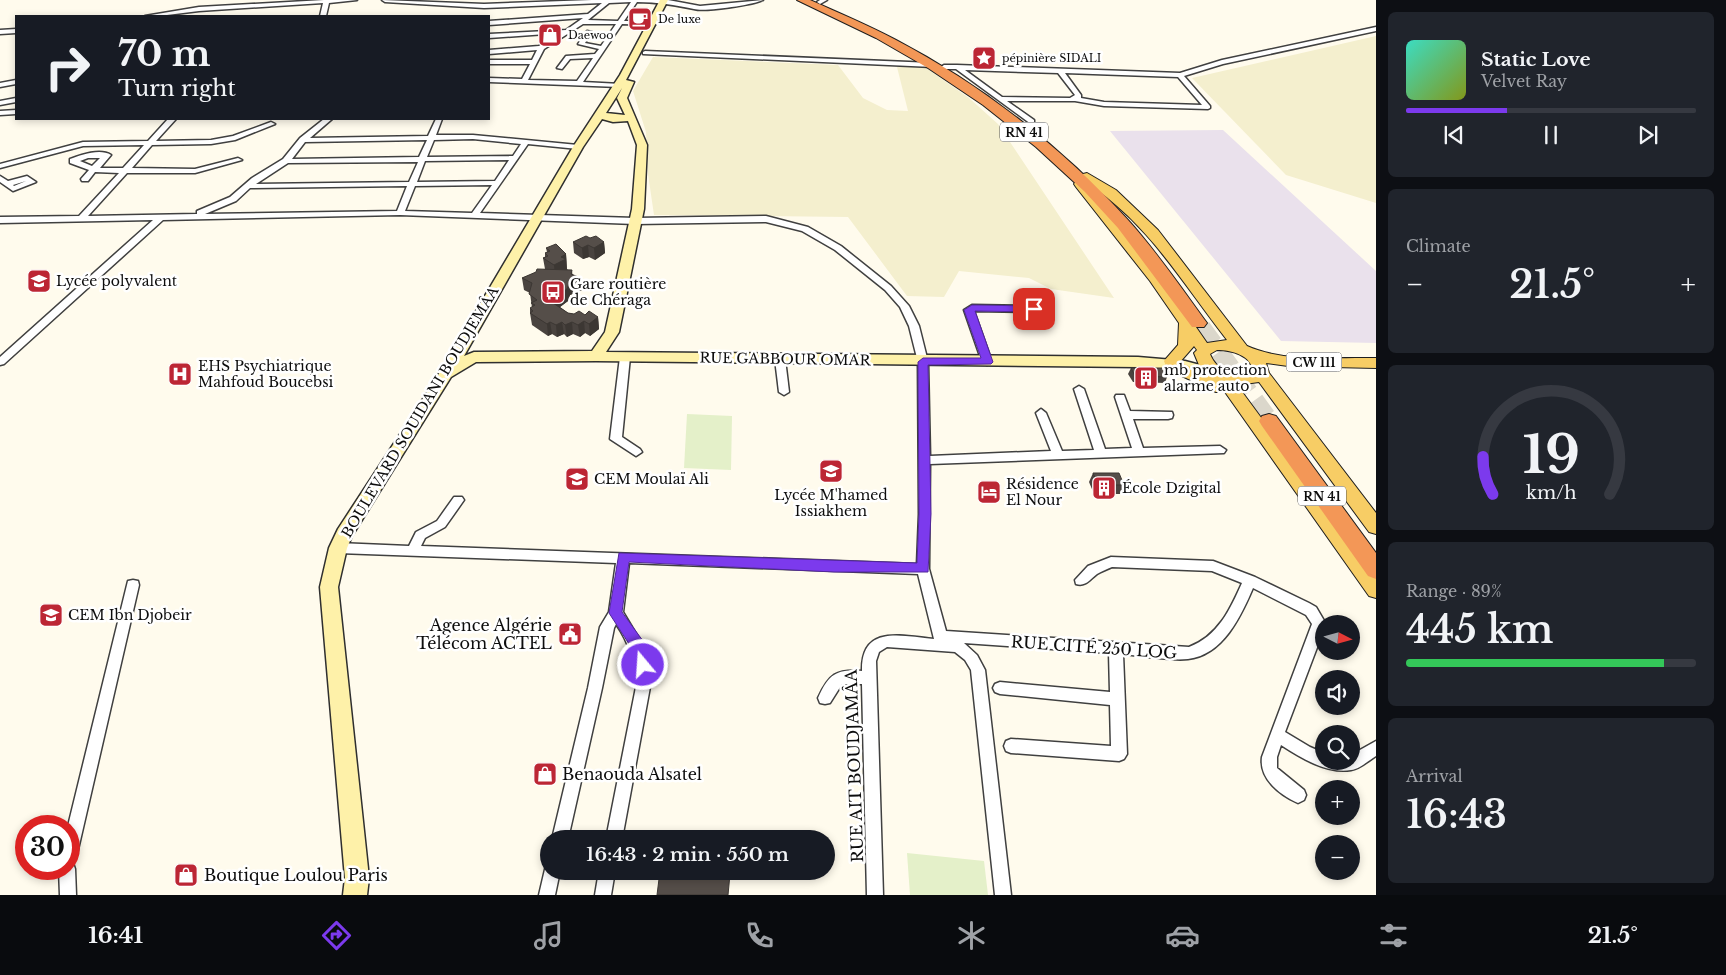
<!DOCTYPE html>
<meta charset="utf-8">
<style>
:root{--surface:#171b24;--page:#20242c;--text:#f1f3f6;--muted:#9ea1a6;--line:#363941;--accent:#7c3aed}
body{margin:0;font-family:"Libre Baskerville",serif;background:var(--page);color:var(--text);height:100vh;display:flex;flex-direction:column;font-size:19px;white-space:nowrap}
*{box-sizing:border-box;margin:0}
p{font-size:16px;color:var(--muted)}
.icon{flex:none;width:28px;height:28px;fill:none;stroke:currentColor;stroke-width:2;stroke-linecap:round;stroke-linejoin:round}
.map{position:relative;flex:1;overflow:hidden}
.side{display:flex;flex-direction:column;gap:12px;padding:12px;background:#0d0f14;width:350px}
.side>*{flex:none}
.hud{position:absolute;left:15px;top:15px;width:475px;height:105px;border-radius:0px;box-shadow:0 2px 8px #0003;background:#171b24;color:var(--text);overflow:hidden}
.needle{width:32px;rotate:96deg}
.buttons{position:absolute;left:1315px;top:615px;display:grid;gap:10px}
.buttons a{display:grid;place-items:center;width:45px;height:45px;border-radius:50%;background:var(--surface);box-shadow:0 2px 8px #0003;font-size:25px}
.speed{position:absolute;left:15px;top:815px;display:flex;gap:10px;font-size:25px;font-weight:700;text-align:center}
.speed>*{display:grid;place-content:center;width:65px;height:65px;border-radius:50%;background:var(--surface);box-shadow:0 2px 8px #0003;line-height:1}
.speed .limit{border:8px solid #d22;background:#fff;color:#111}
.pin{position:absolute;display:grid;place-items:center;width:42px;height:42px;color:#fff;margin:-21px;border-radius:10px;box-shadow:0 2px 8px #0006}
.me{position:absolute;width:55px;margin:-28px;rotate:342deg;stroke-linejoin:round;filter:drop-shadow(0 0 4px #0008)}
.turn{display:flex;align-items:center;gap:18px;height:105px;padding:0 20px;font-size:22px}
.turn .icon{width:65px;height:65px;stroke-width:2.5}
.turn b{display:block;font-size:35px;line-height:42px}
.big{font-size:38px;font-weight:600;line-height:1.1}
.side .card{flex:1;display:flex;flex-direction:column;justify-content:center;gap:8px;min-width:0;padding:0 18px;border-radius:8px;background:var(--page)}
.side .dial{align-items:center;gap:0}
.dial svg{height:130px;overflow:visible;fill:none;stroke:var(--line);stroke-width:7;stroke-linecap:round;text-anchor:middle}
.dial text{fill:var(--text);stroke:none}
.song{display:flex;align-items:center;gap:15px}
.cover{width:60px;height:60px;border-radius:8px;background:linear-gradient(135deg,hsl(170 70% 55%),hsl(70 70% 35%))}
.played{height:5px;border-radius:2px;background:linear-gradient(90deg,var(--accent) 35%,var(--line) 35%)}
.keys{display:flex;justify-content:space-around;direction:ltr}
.heat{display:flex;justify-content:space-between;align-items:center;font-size:28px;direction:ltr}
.charge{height:8px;border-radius:4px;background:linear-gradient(90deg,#34c759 89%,var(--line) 0)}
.trip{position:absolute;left:540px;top:830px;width:295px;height:50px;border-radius:25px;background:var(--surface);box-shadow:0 2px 8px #0003;font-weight:600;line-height:50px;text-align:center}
.tabs{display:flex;height:80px;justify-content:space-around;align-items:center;background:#090b0e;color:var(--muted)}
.tabs .icon{width:35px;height:35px}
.tabs .current{color:var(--accent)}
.tabs b{font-size:22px;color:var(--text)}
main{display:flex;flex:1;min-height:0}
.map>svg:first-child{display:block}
.industrial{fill:#eae1ec}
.farmland{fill:#f4efce}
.pitch{fill:#e4f0c9}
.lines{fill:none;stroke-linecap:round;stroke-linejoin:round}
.highway-tunnel-far1{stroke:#dbd7cb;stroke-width:15;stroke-dasharray:15 8;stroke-linecap:butt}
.highway-tunnel{stroke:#dbd7cb;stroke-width:20;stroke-dasharray:20 10;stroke-linecap:butt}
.street-casing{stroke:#404040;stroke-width:3}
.secondary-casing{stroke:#2f2f2f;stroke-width:3}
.primary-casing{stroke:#1e1e1e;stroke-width:2}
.highway-casing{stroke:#1e1e1e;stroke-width:2}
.street{fill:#fff;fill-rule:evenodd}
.secondary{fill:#fef1a9;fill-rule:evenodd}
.primary{fill:#f7cd65;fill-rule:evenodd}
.highway{fill:#f39757;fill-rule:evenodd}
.wall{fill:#49433f}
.shaded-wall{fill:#3c3733}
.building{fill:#554e49;stroke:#3c3733}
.route{fill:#7c3aed;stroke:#51269a}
.labels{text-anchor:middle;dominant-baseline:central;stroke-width:5;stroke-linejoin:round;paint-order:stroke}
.far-poi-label{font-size:11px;fill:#0d0d0d;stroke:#fff;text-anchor:start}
.shield{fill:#fff;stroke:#565656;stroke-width:1}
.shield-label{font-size:12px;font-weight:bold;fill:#0d0d0d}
.poi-label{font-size:14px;fill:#0d0d0d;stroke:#fff;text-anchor:start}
.street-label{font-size:14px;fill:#0d0d0d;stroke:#fff}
.near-poi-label{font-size:16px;fill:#0d0d0d;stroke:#fff;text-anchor:start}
.near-street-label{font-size:16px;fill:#0d0d0d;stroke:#fff}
</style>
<main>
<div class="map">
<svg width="1376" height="895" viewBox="0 0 1376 895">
<rect width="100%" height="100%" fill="#fffbed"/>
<path class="industrial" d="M1223 130 1376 271V343L1281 341 1110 131Z"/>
<g class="farmland">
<path d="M1376 36V203L1286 175 1192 78Z"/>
<path d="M653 57 838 65 863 98 887 110 908 111 897 67 922 65 969 98 998 124 1114 298 1051 289 1029 278 959 271 944 297 907 296 848 217 654 215 648 174 646 132 633 91Z"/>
</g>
<g class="pitch">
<path d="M687 414 732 416 731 470 684 468Z"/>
<path d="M907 853 984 861 988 895H910Z"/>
</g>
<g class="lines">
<path class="highway-tunnel-far1" d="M1198 323 1202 329"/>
<path class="highway-tunnel" d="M1201 328 1269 421"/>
<g class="street-casing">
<g id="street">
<path d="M324 0H357L329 3 326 16H320L323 3 199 11 159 16H145L199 7Z"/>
<path d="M382 0 484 4 592 0H668L700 6 763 0C753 5 705 12 694 9 675 5 657 2 637 2L624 21H654L657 23 654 25 622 24 583 82 621 84V86L619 87 489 82V78L522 79 530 64H489V60H532L537 50 489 54V50L539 46 560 33 489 38V34L566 30 583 18 489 25V21L588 14 602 3 484 8 385 2ZM631 2 618 21 588 20 609 3ZM583 24H616L601 46 585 43 592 32 587 31 578 44 599 49 595 54 566 56 557 68 562 69 570 59 593 58 577 81 528 80 544 49Z"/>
<path d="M820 0H827L820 4 817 2Z"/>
<path d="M1376 27V31L1223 64 1184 76 1210 106V108L1208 109 1104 106 1075 101H1007L1034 120V124H1031L956 69H944L941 67 944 65H957L1180 73 1222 60ZM965 70 1058 73 1075 95 1070 98 1002 97ZM1065 73 1178 77 1202 105 1104 102 1081 98V95Z"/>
<path d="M16 29V33L0 34V30Z"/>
<path d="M645 51 933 63 936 65 933 67 643 54V52Z"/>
<path d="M16 80V84L0 87V83Z"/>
<path d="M16 98V102L0 105V101Z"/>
<path d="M16 110V114L0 115V111Z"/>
<path d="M168 119H176L156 141 211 140 233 136 271 122 275 124 235 140 211 144 152 145 132 168 195 169 238 158 242 160 195 173H127L88 216 197 214V211L230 197 252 178 283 159 300 138 324 119H332L310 138 428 136 436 119H442L436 135H473L578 145 582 147 578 149 528 144 480 213 635 218 766 216 808 227 841 246 891 286 909 306 919 326 928 362 930 456 1051 451 1036 413 1041 409 1046 413 1062 451 1094 450 1074 389 1079 386 1084 389 1105 449 1132 448 1115 397 1116 395H1124L1130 411 1172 412 1173 415 1172 418 1168 419H1133L1143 448 1220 446 1226 450 1224 453 930 464 929 569 946 631 1189 647C1218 636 1230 610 1242 583L1212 571 1112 567C1107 569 1102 571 1097 574 1090 579 1086 587 1076 584L1075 580 1088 566 1111 557 1213 561 1255 577 1309 603 1316 607 1326 624H1324V629L1285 732 1310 747 1324 753V761H1351V755L1376 741V756C1369 760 1360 769 1351 770 1327 774 1301 758 1281 745L1277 757V768L1304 790 1306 795 1304 800 1298 803C1280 795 1259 779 1262 757L1312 624 1306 615 1253 588C1241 616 1223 655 1188 659 1171 661 1141 656 1123 654L1127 754 1124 759 1119 761 1011 753 1006 751 1004 746 1006 741 1011 739 1111 746 1110 705 1000 694 995 692 993 688 995 684 1000 682 1110 692 1109 653 964 643 977 655 985 670 1011 895H995L971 670 965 660 955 652 887 647 879 652 876 661 883 895H867L862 684H842L830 703 825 704 820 703 818 698C829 674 836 669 862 671 861 624 902 636 934 639L918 574 629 563 623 612 644 647 649 665 650 687 622 839H606L636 687C635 663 630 644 616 624L614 628 602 688 568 839H552L588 688 600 627 609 612 616 563 338 553 334 551 332 548 334 545 338 543 409 546 416 532 437 521 454 497H462L464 500 445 527 425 538 421 546 917 564 919 514 918 362 909 326 900 307 885 290 835 250 802 231 766 222 635 224 400 215 163 220 4 364 0 365V357L153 220 0 223V217L79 216 119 173 95 172 88 181H82L81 179 89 170 70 163V159C81 155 100 148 111 155L100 168H123L144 145 83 146 0 168V164L83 142 148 141ZM473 139 521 144 513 156 427 157 434 140ZM427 140 419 157 292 159 305 142ZM88 158H100L92 166 80 161ZM509 160 495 181 417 182 425 161ZM418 162 409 182 256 184 288 163ZM492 185 472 213 405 211 415 186ZM407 186 397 211 205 214 236 201 250 188Z"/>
<path d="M0 176 8 181 27 176 36 182 13 191 0 182ZM26 181 14 186 13 185Z"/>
<path d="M972 305 1034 306 1039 309 1034 312 974 311 992 362 987 365 982 362 964 310Z"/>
<path d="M625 354 630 357 622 437 640 449 642 452 636 456 610 439 620 357Z"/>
<path d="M780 356 785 359 789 392 784 395 779 392 775 359Z"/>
<path d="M133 580 138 581 139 585 77 854 75 860 70 862 73 863 75 869 76 895H60L59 869H69L68 826 127 585 128 581Z"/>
<path d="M549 864V871H560L555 895H539L546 865Z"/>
<path d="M599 871H615L611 895H595Z"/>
</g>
</g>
<g class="secondary-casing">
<path id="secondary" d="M660 0H668L626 80 634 82 627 98 647 145 644 209 619 332 606 352 1138 357 1185 361 1223 371 1225 374 1218 379 1185 371 1138 367 596 361 476 362 451 377 352 536 347 548 338 587 369 878 367 895H343L345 878 320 587 329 548 338 529 434 382 573 147 620 75ZM622 88 617 98 625 115 606 113ZM602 119 613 122 628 121 637 145 632 209 605 332 592 351 474 352 464 356 583 147Z"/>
</g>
<g class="primary-casing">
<path id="primary" d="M1087 173 1116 190 1158 230 1247 346C1285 363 1335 357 1376 358V368L1288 366 1266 363 1269 373 1376 513V534L1369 532 1259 382 1237 385 1376 574V598L1369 596 1225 392H1216L1167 369 1164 361 1178 345 1179 323 1150 281 1076 187 1074 184 1076 181H1084L1160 275 1207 343 1227 340C1180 280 1149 223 1083 180L1081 177 1083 174ZM1194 346 1197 350 1194 353 1199 365 1211 376 1180 362ZM1217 350C1231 350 1252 355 1253 372 1237 381 1216 370 1210 354Z"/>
</g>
<g class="highway-casing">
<g id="highway">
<path d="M797 0H810C839 13 868 25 896 40 982 85 1063 148 1128 220 1156 251 1180 286 1204 319L1207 323 1204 327H1192L1118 228 1085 192 1036 147 983 105 928 68 876 38Z"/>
<path d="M1269 414 1276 416 1376 553V579L1368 576 1262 426 1259 421 1262 416Z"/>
</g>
</g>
<use href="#street" class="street"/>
<use href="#secondary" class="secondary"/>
<use href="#primary" class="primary"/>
<use href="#highway" class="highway"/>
</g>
<g class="wall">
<path d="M590 238 604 242 605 253 595 260 589 257 583 259 574 253 573 242Z"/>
<path d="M546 248 566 254 567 269 573 275 582 290 570 295 568 301 560 307 568 313 574 314 585 315 598 317 599 329 590 336 585 333 580 337 573 334 567 337 564 334 557 337 552 334 548 336 532 325 530 313V308H532L530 293 524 290 522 278 545 269 543 258 545 257V253L547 252Z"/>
<path d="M1131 368 1167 377 1165 383 1133 382 1128 374Z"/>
<path d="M1093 473 1124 485 1120 494H1094L1089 482Z"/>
</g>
<g class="shaded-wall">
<path d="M604 242 605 253 595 260 594 248Z"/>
<path d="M588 245 589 257 583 259 582 248Z"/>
<path d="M566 254 567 271 555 277 554 265 561 257Z"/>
<path d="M572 270 573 282 581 278 582 290 570 295 568 301 552 313 550 301 571 274Z"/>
<path d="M598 317 599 329 590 336 589 324Z"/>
<path d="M584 321 585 333 580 337 578 325Z"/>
<path d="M550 322 552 334 548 336 547 324Z"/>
<path d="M562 322 564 334 557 337 556 325Z"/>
<path d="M572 322 573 334 567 337 565 325Z"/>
</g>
<g class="building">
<path d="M586 236 590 238 596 236 604 242 594 248 588 245 582 248 573 242Z"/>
<path d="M556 244 566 254 561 257 566 259 554 265 543 258 548 256 545 253 550 251 546 248Z"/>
<path d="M537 269 572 270 571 274 581 278 569 283 567 289 550 301 568 313 574 314 579 311 585 315 589 311 598 317 589 324 584 321 578 325 572 322 565 325 562 322 556 325 550 322 547 324 530 313 533 311 530 308 535 305 531 303 537 300 529 294 532 283 522 278 536 272Z"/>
<path d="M1131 368H1163L1167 377 1135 376Z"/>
<path d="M1093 473H1119L1124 485H1098Z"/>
<path d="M660 871H701L730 874 728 895H657Z"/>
</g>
<path class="route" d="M972 305 1034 306 1039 309 1034 312 975 311 993 362 991 364 928 365 931 514 928 572H834L629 562 622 612 643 641 650 665 648 669 643 671 638 669 631 647 609 613 619 553 917 563 919 514 918 362 923 358H981L964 310Z"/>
<defs>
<g id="cafe-square" transform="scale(1.25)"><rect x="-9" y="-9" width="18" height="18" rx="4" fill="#bc2634" stroke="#fff"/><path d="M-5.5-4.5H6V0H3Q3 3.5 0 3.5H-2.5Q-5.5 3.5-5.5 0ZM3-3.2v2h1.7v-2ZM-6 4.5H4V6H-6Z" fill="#fff"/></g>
<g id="shop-square" transform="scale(1.25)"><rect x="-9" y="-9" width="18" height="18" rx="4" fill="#bc2634" stroke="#fff"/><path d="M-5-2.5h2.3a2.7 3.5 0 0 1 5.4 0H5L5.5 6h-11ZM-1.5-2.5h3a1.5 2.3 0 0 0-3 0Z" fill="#fff"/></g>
<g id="sight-square" transform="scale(1.25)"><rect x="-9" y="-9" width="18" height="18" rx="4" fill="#bc2634" stroke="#fff"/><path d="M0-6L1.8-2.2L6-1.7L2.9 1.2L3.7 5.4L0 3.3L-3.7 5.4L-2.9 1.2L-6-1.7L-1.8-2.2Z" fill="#fff"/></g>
<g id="school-square" transform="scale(1.25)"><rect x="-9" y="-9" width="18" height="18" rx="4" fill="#bc2634" stroke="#fff"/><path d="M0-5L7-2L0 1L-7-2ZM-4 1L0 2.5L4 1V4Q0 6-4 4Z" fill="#fff"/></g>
<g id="bus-square" transform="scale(1.25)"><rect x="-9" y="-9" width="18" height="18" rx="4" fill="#bc2634" stroke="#fff"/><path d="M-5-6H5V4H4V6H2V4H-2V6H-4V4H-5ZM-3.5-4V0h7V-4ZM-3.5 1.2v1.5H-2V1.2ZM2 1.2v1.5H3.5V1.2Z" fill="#fff"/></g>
<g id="hospital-square" transform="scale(1.25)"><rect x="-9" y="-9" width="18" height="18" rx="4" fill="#bc2634" stroke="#fff"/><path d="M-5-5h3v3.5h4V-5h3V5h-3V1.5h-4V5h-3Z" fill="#fff"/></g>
<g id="building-square" transform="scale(1.25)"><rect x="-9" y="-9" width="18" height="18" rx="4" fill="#bc2634" stroke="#fff"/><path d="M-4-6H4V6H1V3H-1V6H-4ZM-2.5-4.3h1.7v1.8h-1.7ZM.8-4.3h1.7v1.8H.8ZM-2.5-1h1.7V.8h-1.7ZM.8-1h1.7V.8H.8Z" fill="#fff"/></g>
<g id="hotel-square" transform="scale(1.25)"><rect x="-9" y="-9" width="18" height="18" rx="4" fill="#bc2634" stroke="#fff"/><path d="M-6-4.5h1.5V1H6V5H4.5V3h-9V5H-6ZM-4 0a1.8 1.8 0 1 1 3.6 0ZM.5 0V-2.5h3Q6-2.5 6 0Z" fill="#fff"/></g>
<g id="civic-square" transform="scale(1.25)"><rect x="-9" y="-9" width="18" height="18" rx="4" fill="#bc2634" stroke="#fff"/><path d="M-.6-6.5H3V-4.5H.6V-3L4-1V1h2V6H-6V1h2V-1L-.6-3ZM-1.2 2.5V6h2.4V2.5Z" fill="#fff"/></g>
</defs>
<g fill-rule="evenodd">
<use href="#cafe-square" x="640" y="19"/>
<use href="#shop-square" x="550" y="35"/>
<use href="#sight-square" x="984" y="58"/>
<use href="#school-square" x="39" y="281"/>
<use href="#bus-square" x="553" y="292"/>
<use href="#hospital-square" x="180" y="374"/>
<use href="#building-square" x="1146" y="378"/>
<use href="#school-square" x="831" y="471"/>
<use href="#school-square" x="577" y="479"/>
<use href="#building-square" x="1104" y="488"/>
<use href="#hotel-square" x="989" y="492"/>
<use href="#school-square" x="51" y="615"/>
<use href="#civic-square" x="570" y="634"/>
<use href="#shop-square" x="545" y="774"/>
<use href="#shop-square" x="186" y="875"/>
</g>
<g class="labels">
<g class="far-poi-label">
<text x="658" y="19">De luxe</text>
<text x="568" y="35">Daewoo</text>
<text x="1002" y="58">pépinière SIDALI</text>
</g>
<g class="shield">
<rect x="1000" y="122.5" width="48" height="19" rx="4"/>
<rect x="1286.5" y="352.5" width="55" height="19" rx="4"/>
<rect x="1298" y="486.5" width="48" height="19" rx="4"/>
</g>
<g class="shield-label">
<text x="1024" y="132">RN 41</text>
<text x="1314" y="362">CW 111</text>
<text x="1322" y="496">RN 41</text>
</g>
<g class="poi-label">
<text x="56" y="281">Lycée polyvalent</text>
<text x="570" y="284">Gare routière<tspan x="570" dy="16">de Chéraga</tspan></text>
<text x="198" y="366">EHS Psychiatrique<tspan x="198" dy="16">Mahfoud Boucebsi</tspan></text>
<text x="1164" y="370">mb protection<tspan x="1164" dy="16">alarme auto</tspan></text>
<text x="594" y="479">CEM Moulaï Ali</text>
<text x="1006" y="484">Résidence<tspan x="1006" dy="16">El Nour</tspan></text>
<text x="1122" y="488">École Dzigital</text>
<text x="831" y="495" text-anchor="middle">Lycée M'hamed<tspan x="831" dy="16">Issiakhem</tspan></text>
<text x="68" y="615">CEM Ibn Djobeir</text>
</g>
<g class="street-label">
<text transform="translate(785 359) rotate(1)">RUE GABBOUR OMAR</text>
<text transform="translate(420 412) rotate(-59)">BOULEVARD SOUIDANI BOUDJEMÂA</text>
</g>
<g class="near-poi-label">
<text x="552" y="625" text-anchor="end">Agence Algérie<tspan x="552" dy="18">Télécom ACTEL</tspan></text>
<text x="562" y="774">Benaouda Alsatel</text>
<text x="204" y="875">Boutique Loulou Paris</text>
</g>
<g class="near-street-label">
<text transform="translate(1094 647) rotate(4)">RUE CITÉ 250 LOG</text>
<text transform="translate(854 766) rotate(-92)">RUE AIT BOUDJAMÂA</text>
</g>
</g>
</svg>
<div class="buttons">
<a><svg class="needle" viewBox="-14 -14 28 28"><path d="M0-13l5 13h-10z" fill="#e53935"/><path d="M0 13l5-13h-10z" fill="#9ea1a6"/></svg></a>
<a><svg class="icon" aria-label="sound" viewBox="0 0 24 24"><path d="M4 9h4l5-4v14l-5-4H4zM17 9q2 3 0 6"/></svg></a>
<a><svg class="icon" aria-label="search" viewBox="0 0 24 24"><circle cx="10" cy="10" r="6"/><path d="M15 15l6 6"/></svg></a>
<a>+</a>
<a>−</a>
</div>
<div class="speed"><div class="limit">30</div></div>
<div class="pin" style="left:1034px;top:309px;background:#d93025"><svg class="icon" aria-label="arrive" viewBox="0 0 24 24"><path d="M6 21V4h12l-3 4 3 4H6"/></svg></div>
<svg class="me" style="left:643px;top:665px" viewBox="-20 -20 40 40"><circle r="17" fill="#7c3aed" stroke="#fff" stroke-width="3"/><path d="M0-11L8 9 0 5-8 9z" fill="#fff"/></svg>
<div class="trip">16:43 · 2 min · 550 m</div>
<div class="hud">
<div class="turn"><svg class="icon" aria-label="right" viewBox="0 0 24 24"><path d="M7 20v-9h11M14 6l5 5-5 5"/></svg><div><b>70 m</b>Turn right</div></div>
</div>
</div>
<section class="side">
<div class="card">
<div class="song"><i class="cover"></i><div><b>Static Love</b><p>Velvet Ray</p></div></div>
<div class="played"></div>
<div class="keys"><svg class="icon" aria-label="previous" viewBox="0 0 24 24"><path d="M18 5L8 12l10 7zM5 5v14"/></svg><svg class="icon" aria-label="pause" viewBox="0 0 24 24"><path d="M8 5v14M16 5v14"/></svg><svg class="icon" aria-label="next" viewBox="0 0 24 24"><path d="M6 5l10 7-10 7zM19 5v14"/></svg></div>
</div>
<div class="card"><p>Climate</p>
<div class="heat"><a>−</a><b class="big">21.5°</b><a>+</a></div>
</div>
<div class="card dial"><svg viewBox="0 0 100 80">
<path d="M14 69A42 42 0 1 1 86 69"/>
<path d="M14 69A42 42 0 0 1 8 46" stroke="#7c3aed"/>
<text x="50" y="56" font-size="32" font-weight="700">19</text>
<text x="50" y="72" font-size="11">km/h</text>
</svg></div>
<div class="card"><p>Range · 89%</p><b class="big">445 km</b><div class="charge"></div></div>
<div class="card"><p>Arrival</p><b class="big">16:43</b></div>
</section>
</main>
<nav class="tabs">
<b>16:41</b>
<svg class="icon current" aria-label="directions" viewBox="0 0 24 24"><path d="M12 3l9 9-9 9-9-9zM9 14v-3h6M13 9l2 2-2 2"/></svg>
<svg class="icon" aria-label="music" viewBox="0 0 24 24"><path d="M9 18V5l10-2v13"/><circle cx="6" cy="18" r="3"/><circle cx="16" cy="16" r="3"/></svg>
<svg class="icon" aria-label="phone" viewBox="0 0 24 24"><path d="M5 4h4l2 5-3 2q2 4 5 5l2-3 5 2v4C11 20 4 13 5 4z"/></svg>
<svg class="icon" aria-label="climate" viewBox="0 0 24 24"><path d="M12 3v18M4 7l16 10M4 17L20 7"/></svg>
<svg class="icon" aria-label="car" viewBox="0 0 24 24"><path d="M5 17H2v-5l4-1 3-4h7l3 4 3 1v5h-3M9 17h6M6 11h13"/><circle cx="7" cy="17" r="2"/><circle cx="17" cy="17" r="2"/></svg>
<svg class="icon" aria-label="filters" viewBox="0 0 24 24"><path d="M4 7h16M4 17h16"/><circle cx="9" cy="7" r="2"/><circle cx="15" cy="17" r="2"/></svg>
<b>21.5°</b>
</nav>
